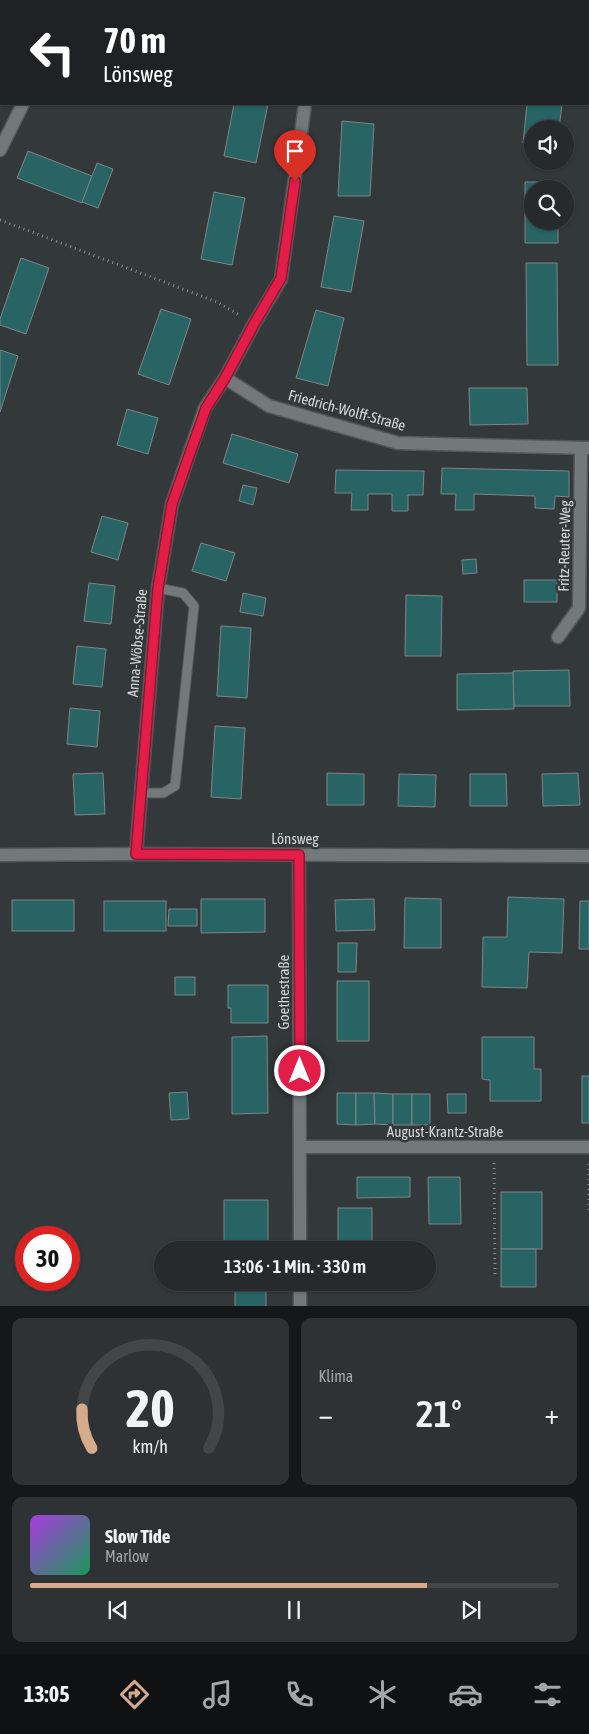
<!DOCTYPE html>
<html lang="de">
<meta charset="utf-8">
<style>
:root{--surface:#262a2c;--page:#2e3234;--text:#f1f3f6;--muted:#a4a7a9;--line:#424648;--accent:#d6ab8b}
body{margin:0;font-family:"Asap Condensed",sans-serif;background:var(--page);color:var(--text);height:100vh;display:flex;flex-direction:column;font-size:19px;white-space:nowrap}
*{box-sizing:border-box;margin:0}
p{font-size:16px;color:var(--muted)}
.icon{flex:none;width:28px;height:28px;fill:none;stroke:currentColor;stroke-width:2;stroke-linecap:round;stroke-linejoin:round}
.map{position:relative;height:1306px;overflow:hidden}
.sheet{display:flex;flex-direction:column;gap:12px;padding:12px;background:#151718;flex:1}
.sheet>*{flex:none}
.guide{position:absolute;left:0px;top:0px;width:590px;height:105px;box-shadow:0 1px 4px #0004,0 0 0 1px var(--line);background:#202124;color:#fff;overflow:hidden}
.tools{position:absolute;left:524px;top:120px;display:grid;gap:10px}
.tools a{display:grid;place-items:center;width:50px;height:50px;border-radius:50%;background:var(--surface);box-shadow:0 1px 4px #0004,0 0 0 1px var(--line);font-size:25px}
.speed{position:absolute;left:15px;top:1226px;display:flex;gap:10px;font-size:25px;font-weight:700;text-align:center}
.speed>*{display:grid;place-content:center;width:65px;height:65px;border-radius:50%;background:var(--surface);box-shadow:0 1px 4px #0004,0 0 0 1px var(--line);line-height:1}
.speed .limit{border:8px solid #d22;background:#fff;color:#111}
.pin{position:absolute;display:grid;place-items:center;width:42px;height:42px;color:#fff;margin:-51px -21px;border-radius:50% 50% 50% 0;rotate:-45deg;box-shadow:0 0 5px #0007}
.pin .icon{rotate:45deg}
.me{position:absolute;width:55px;margin:-28px;rotate:0deg;stroke-linejoin:round;filter:drop-shadow(0 0 4px #0008)}
.turn{display:flex;align-items:center;gap:18px;height:105px;padding:0 20px;font-size:22px}
.turn .icon{width:65px;height:65px;stroke-width:2.5}
.turn b{display:block;font-size:35px;line-height:42px}
.big{font-size:38px;font-weight:600;line-height:1.1}
.sheet .widget{flex:1;display:flex;flex-direction:column;justify-content:center;gap:8px;min-width:0;padding:0 18px;border-radius:10px;background:var(--page)}
.sheet .dial{align-items:center;gap:0}
.dial svg{height:130px;overflow:visible;fill:none;stroke:var(--line);stroke-width:7;stroke-linecap:round;text-anchor:middle}
.dial text{fill:var(--text);stroke:none}
.song{display:flex;align-items:center;gap:15px}
.cover{width:60px;height:60px;border-radius:8px;background:linear-gradient(135deg,hsl(280 70% 55%),hsl(150 70% 35%))}
.played{height:5px;border-radius:2px;background:linear-gradient(90deg,var(--accent) 75%,var(--line) 75%)}
.keys{display:flex;justify-content:space-around;direction:ltr}
.heat{display:flex;justify-content:space-between;align-items:center;font-size:28px;direction:ltr}
.sheet .tiles{flex:1;display:grid;gap:12px;grid-template-columns:1fr 1fr}
.widget:last-child{grid-column:span 2}
.trip{position:absolute;left:154px;top:1241px;width:282px;height:50px;border-radius:25px;background:var(--surface);box-shadow:0 1px 4px #0004,0 0 0 1px var(--line);font-weight:600;line-height:50px;text-align:center}
.tabs{display:flex;height:80px;justify-content:space-around;align-items:center;background:#0f1112;color:var(--muted)}
.tabs .icon{width:35px;height:35px}
.tabs .current{color:var(--accent)}
.tabs b{font-size:22px;color:var(--text)}
.map>svg:first-child{display:block}
.building{fill:#286464;stroke:#7f8585}
.lines{fill:none;stroke-linecap:round;stroke-linejoin:round}
.lane-casing{stroke:#535658;stroke-width:11}
.street-casing{stroke:#535658;stroke-width:15}
.path{stroke:#8b8f91;stroke-width:3;stroke-dasharray:1 4;stroke-linecap:butt}
.lane{stroke:#73797a;stroke-width:9}
.street{stroke:#73797a;stroke-width:12}
.route-casing{stroke:#92132f;stroke-width:12}
.route{stroke:#e11d48;stroke-width:9}
.labels{text-anchor:middle;dominant-baseline:central;stroke-width:5;stroke-linejoin:round;paint-order:stroke}
.street-label{font-size:15px;fill:#d5d8d9;stroke:#33383a}
</style>
<div class="map">
<svg width="589" height="1307" viewBox="0 0 589 1307">
<rect width="100%" height="100%" fill="#33383a"/>
<g class="building">
<path d="M0 0 2 1 1 41 0 40Z"/>
<rect x="235" y="0" width="32" height="1"/>
<path d="M455 0H520V1H454Z"/>
<path d="M234 104H268L256 163 224 156Z"/>
<path d="M527 104H562L559 129H532V143H523Z"/>
<path d="M342 121 374 124 370 196H338Z"/>
<path d="M28 151 92 176 82 203 17 178Z"/>
<path d="M97 163 113 169 98 208 82 202Z"/>
<path d="M525 182H558V189H532V221H558V243H525Z"/>
<path d="M214 192 245 198 232 265 201 259Z"/>
<path d="M334 216 364 221 351 292 321 287Z"/>
<path d="M21 258 49 268 26 334 0 325V319Z"/>
<path d="M526 263H557L558 365H527Z"/>
<path d="M161 309 191 319 169 385 138 374Z"/>
<path d="M316 310 344 318 328 386 296 378Z"/>
<path d="M0 350 18 356 0 412Z"/>
<path d="M469 388H527L528 424 470 425Z"/>
<path d="M127 409 158 418 148 454 117 445Z"/>
<path d="M232 434 298 454 289 483 223 463Z"/>
<path d="M442 468 569 471V497L555 496 554 509 535 508V496L474 494V510H455L456 494H441Z"/>
<path d="M336 470 424 471 423 495H408V511H392V494H368V510H351L352 493H335Z"/>
<path d="M243 485 257 488 253 505 239 501Z"/>
<path d="M102 516 128 523 118 560 91 552Z"/>
<path d="M201 543 235 553 226 581 192 571Z"/>
<path d="M476 559 477 573 463 574 462 560Z"/>
<rect x="524" y="580" width="33" height="22"/>
<path d="M89 583 115 586 111 624 84 621Z"/>
<path d="M243 593 266 598 263 616 240 612Z"/>
<path d="M406 595 442 596 441 656H405Z"/>
<path d="M221 626 251 628 247 698 217 696Z"/>
<path d="M77 646 106 649 102 687 73 684Z"/>
<path d="M569 670 570 706H514L513 671Z"/>
<path d="M513 673 514 709 457 710V674Z"/>
<path d="M70 708 100 711 97 747 67 744Z"/>
<path d="M215 726 245 728 241 799 211 797Z"/>
<path d="M103 773 105 814 75 815 73 774Z"/>
<path d="M327 773 364 774V805H327Z"/>
<path d="M578 773 580 805 543 806 542 774Z"/>
<path d="M399 774 436 775 435 807 398 806Z"/>
<path d="M470 774H506L507 806H470Z"/>
<path d="M508 897 564 899 562 953 529 952 527 988 482 987 483 937H507Z"/>
<path d="M405 898 441 899V948H404Z"/>
<path d="M201 899H265V932L201 933Z"/>
<path d="M374 899 375 930 336 931 335 900Z"/>
<rect x="12" y="900" width="62" height="31"/>
<rect x="104" y="901" width="62" height="30"/>
<path d="M580 901H589V949H579Z"/>
<path d="M169 909H197V926H168Z"/>
<path d="M338 943H357L356 972H338Z"/>
<rect x="175" y="977" width="20" height="18"/>
<rect x="337" y="981" width="32" height="60"/>
<path d="M228 985H268V1023H231V1008H228Z"/>
<path d="M267 1036 268 1113 232 1114V1037Z"/>
<path d="M482 1037H534V1069H541V1101H490V1080L482 1079Z"/>
<rect x="582" y="1076" width="7" height="47"/>
<path d="M187 1092 189 1119 171 1120 169 1093Z"/>
<path d="M337 1093H356V1125L337 1124Z"/>
<path d="M356 1093H374L375 1124 356 1125Z"/>
<path d="M374 1093 393 1094V1125L375 1124Z"/>
<rect x="393" y="1094" width="19" height="31"/>
<rect x="412" y="1094" width="18" height="31"/>
<path d="M447 1094H466V1113H448Z"/>
<path d="M357 1177H410V1197L357 1198Z"/>
<path d="M428 1177H460L461 1224H429Z"/>
<rect x="501" y="1192" width="41" height="57"/>
<path d="M224 1200H268V1243L224 1242Z"/>
<rect x="338" y="1208" width="34" height="42"/>
<rect x="373" y="1245" width="19" height="5"/>
<rect x="501" y="1249" width="35" height="38"/>
<rect x="235" y="1282" width="31" height="4"/>
<path d="M347 1282H363L362 1289H347Z"/>
<rect x="235" y="1286" width="31" height="21"/>
</g>
<g class="lines">
<g class="lane-casing">
<g id="lane">
<path d="M367 0 371 1"/>
<path d="M141 793H163L175 786 194 606 183 593 158 588"/>
</g>
</g>
<g class="street-casing">
<g id="street">
<path d="M309 0V1"/>
<path d="M65 1V0"/>
<path d="M0 150 23 104"/>
<path d="M225 378 269 406 398 443 589 448"/>
<path d="M558 637 579 608 581 448"/>
<path d="M136 854 158 588 172 504 205 408 225 378 254 324 281 279 305 104"/>
<path d="M0 855 136 854 589 856"/>
<path d="M299 855 300 1250"/>
<path d="M300 1147H589"/>
<path d="M300 1307V1282"/>
</g>
</g>
<g class="path">
<path d="M0 220 217 302 241 316"/>
<path d="M494 1163 495 1277"/>
<path d="M589 1164V1210"/>
</g>
<use href="#lane" class="lane"/>
<use href="#street" class="street"/>
</g>
<g class="lines">
<g class="route-casing">
<path id="route" d="M295 181 281 278 254 324 225 378 206 408 172 504 158 588 136 854 299 855 300 1071"/>
</g>
<use href="#route" class="route"/>
</g>
<g class="labels">
<g class="street-label">
<text transform="translate(347 410) rotate(15)">Friedrich-Wolff-Straße</text>
<text transform="translate(564 546) rotate(-89)">Fritz-Reuter-Weg</text>
<text transform="translate(137 643) rotate(-85)">Anna-Wöbse-Straße</text>
<text x="295" y="838">Lönsweg</text>
<text transform="translate(283 992) rotate(-90)">Goethestraße</text>
<text x="445" y="1131">August-Krantz-Straße</text>
</g>
</g>
</svg>
<div class="tools">
<a><svg class="icon" aria-label="sound" viewBox="0 0 24 24"><path d="M4 9h4l5-4v14l-5-4H4zM17 9q2 3 0 6"/></svg></a>
<a><svg class="icon" aria-label="search" viewBox="0 0 24 24"><circle cx="10" cy="10" r="6"/><path d="M15 15l6 6"/></svg></a>
</div>
<div class="speed"><div class="limit">30</div></div>
<div class="pin" style="left:295px;top:181px;background:#d93025"><svg class="icon" aria-label="arrive" viewBox="0 0 24 24"><path d="M6 21V4h12l-3 4 3 4H6"/></svg></div>
<svg class="me" style="left:300px;top:1071px" viewBox="-20 -20 40 40"><circle r="17" fill="#e11d48" stroke="#fff" stroke-width="3"/><path d="M0-11L8 9 0 5-8 9z" fill="#fff"/></svg>
<div class="trip">13:06 · 1 Min. · 330 m</div>
<div class="guide">
<div class="turn"><svg class="icon" aria-label="left" viewBox="0 0 24 24"><path d="M17 20v-9H6M10 6l-5 5 5 5"/></svg><div><b>70 m</b>Lönsweg</div></div>
</div>
</div>
<section class="sheet">
<div class="tiles">
<div class="widget dial"><svg viewBox="0 0 100 80">
<path d="M14 69A42 42 0 1 1 86 69"/>
<path d="M14 69A42 42 0 0 1 8 45" stroke="#d6ab8b"/>
<text x="50" y="56" font-size="32" font-weight="700">20</text>
<text x="50" y="72" font-size="11">km/h</text>
</svg></div>
<div class="widget"><p>Klima</p>
<div class="heat"><a>−</a><b class="big">21°</b><a>+</a></div>
</div>
<div class="widget">
<div class="song"><i class="cover"></i><div><b>Slow Tide</b><p>Marlow</p></div></div>
<div class="played"></div>
<div class="keys"><svg class="icon" aria-label="previous" viewBox="0 0 24 24"><path d="M18 5L8 12l10 7zM5 5v14"/></svg><svg class="icon" aria-label="pause" viewBox="0 0 24 24"><path d="M8 5v14M16 5v14"/></svg><svg class="icon" aria-label="next" viewBox="0 0 24 24"><path d="M6 5l10 7-10 7zM19 5v14"/></svg></div>
</div>
</div>
</section>
<nav class="tabs">
<b>13:05</b>
<svg class="icon current" aria-label="directions" viewBox="0 0 24 24"><path d="M12 3l9 9-9 9-9-9zM9 14v-3h6M13 9l2 2-2 2"/></svg>
<svg class="icon" aria-label="music" viewBox="0 0 24 24"><path d="M9 18V5l10-2v13"/><circle cx="6" cy="18" r="3"/><circle cx="16" cy="16" r="3"/></svg>
<svg class="icon" aria-label="phone" viewBox="0 0 24 24"><path d="M5 4h4l2 5-3 2q2 4 5 5l2-3 5 2v4C11 20 4 13 5 4z"/></svg>
<svg class="icon" aria-label="climate" viewBox="0 0 24 24"><path d="M12 3v18M4 7l16 10M4 17L20 7"/></svg>
<svg class="icon" aria-label="car" viewBox="0 0 24 24"><path d="M5 17H2v-5l4-1 3-4h7l3 4 3 1v5h-3M9 17h6M6 11h13"/><circle cx="7" cy="17" r="2"/><circle cx="17" cy="17" r="2"/></svg>
<svg class="icon" aria-label="filters" viewBox="0 0 24 24"><path d="M4 7h16M4 17h16"/><circle cx="9" cy="7" r="2"/><circle cx="15" cy="17" r="2"/></svg>
</nav>
